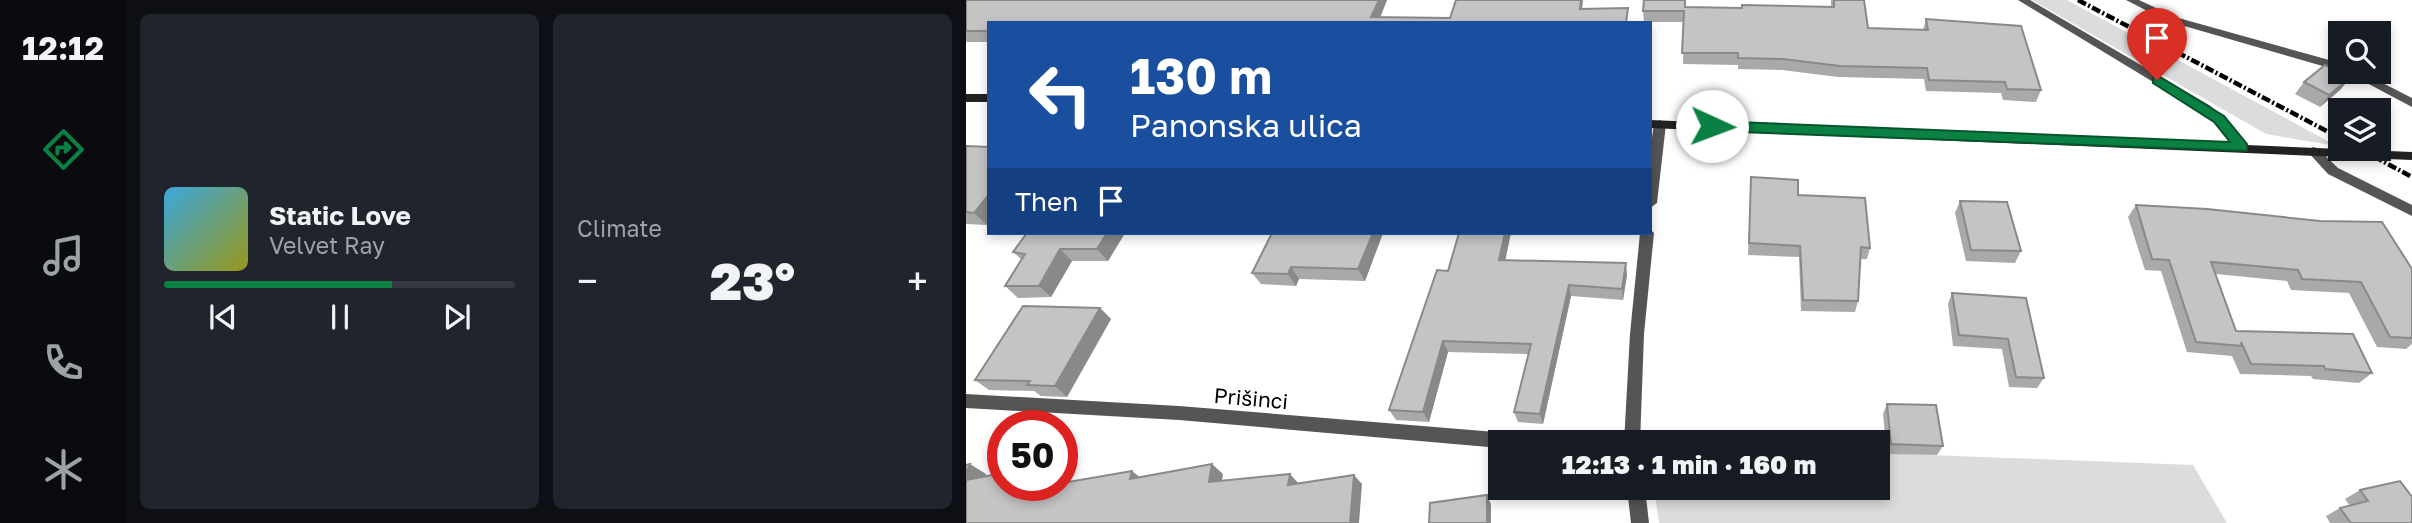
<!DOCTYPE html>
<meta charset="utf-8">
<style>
:root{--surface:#171b24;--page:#20242c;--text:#f1f3f6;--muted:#9ea1a6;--line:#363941;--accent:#0b8043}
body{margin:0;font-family:"Golos Text",sans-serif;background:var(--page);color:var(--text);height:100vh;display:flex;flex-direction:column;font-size:26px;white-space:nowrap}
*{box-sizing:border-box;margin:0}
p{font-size:23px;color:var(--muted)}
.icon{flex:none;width:38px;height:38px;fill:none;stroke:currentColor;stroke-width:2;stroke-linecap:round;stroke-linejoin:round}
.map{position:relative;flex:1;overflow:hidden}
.side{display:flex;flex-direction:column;gap:14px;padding:14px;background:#0d0f14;width:840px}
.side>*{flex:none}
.banner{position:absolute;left:21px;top:21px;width:665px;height:214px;border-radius:0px;box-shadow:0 4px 10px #0003;background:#1a4fa0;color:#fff;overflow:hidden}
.fabs{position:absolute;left:1362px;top:21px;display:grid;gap:14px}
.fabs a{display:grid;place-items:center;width:63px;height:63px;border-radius:0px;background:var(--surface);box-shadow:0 4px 10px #0003;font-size:35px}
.speed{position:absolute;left:21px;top:410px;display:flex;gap:14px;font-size:35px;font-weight:700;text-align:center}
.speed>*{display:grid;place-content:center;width:91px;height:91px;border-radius:50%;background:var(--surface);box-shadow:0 4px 10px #0003;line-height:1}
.speed .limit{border:10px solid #d22;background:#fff;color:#111}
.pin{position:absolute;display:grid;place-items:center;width:60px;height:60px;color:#fff;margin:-72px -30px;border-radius:50% 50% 50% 0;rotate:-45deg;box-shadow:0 0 7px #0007}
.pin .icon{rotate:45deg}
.me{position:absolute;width:77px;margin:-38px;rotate:92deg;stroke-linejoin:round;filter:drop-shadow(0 0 5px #0008)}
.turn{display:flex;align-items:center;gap:24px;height:147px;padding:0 28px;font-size:32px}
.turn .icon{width:91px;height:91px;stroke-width:2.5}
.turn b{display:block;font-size:49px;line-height:60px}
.then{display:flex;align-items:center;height:66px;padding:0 28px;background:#0003;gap:14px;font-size:26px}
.big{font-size:52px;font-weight:800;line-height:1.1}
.side .tile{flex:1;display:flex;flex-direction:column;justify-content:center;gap:10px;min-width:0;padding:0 24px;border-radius:10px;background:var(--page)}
.song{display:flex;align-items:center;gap:21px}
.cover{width:84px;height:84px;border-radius:10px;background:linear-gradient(135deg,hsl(200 70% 55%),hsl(60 70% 35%))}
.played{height:7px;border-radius:4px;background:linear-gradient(90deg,var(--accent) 65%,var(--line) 65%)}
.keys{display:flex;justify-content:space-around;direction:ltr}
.heat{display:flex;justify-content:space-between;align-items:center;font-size:38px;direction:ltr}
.side .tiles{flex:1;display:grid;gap:14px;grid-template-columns:repeat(2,1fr)}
.trip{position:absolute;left:522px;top:430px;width:402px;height:70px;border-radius:0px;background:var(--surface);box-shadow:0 4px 10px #0003;font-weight:800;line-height:70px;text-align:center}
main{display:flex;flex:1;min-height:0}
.tab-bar{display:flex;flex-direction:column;width:126px;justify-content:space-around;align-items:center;background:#090b0e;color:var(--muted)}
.tab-bar .icon{width:49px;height:49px}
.tab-bar .active{color:var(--accent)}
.tab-bar b{font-size:32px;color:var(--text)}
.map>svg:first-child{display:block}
.green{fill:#dcdcdc}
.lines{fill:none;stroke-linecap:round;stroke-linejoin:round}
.street{fill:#555;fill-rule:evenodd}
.secondary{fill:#222;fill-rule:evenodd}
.rail{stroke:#000;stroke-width:4.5;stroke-dasharray:9 2.5 2 2.5;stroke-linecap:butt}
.wall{fill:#a9a9a9}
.shaded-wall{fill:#898989}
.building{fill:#c4c4c4;stroke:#898989;stroke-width:2}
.route{fill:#0b8043;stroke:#07532c;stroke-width:2}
.labels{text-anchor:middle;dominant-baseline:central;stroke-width:6;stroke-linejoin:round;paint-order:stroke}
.street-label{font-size:21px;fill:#000;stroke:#fff}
</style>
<main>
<nav class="tab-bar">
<b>12:12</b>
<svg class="icon active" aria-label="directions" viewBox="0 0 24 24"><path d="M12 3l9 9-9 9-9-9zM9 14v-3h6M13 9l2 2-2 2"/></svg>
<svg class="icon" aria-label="music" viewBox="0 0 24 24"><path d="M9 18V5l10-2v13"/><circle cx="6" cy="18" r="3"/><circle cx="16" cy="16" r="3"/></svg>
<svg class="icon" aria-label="phone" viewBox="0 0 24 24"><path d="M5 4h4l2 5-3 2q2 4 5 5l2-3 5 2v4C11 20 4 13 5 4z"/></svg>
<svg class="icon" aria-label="climate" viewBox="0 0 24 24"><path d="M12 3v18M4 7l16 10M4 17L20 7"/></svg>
</nav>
<section class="side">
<div class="tiles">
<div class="tile">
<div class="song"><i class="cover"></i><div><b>Static Love</b><p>Velvet Ray</p></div></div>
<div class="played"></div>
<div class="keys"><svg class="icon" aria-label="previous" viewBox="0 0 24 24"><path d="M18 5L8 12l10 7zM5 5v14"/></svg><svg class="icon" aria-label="pause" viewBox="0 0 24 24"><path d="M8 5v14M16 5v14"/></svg><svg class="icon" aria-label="next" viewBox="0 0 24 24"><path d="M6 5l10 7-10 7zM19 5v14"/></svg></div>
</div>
<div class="tile"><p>Climate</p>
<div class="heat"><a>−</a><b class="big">23°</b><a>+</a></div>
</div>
</div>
</section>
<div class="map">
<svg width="1446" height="523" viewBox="0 0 1446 523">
<rect width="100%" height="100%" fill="#fff"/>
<g class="green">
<path d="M1066 0H1101L1371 146 1300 134Z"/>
<path d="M912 453 1227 465 1261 523H693L688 488H912Z"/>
</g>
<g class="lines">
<g class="street">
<path d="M1052 0H1064L1243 105 1257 116 1280 144 1282 147 1280 150H1272L1249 122 1235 111Z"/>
<path d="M1160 0H1173L1209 17 1374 63V71L1201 21Z"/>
<path d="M1380 72H1395L1446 98V107Z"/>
<path d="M694 120 700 124 691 203 684 208V152L688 124Z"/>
<path d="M1347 147 1351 148 1372 168 1446 205V216L1362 174 1341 151Z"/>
<path d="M684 229 688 233 678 334 674 443H658L664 334 674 233H684Z"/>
<path d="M0 394 213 406 567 435 573 438 575 443H534V448L213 420 0 408Z"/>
<path d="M661 488H679L683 523H665Z"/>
</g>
<g class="secondary">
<rect x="0" y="94" width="23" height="8"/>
<path d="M684 120 1446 152V160L684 128Z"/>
</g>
<g class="rail">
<path d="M1112 0 1374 138"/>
<path d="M1394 149 1446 177"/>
</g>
</g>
<g class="wall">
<path d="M0 0H421L414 17 484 18 617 9 663 20 23 23V42H0Z"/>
<path d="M865 0H898L902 28 957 30 960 19 1075 90 1070 102 1037 100 1035 93 960 91 958 79 872 77 816 70 772 69V65L717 64 718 22H678L677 11 719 7 776 8 865 7Z"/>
<path d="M1384 78 1374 90 1354 107 1329 94 1338 82Z"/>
<path d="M0 146 21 225 0 224Z"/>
<path d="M785 177 832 195 904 248 901 259H894L892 301 889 312 835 311 833 257 782 255Z"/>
<path d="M994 201 1055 251 1049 263 1000 261 989 213Z"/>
<path d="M1170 205 1446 269V344L1440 349 1411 347 1383 293 1325 290 1321 281 1250 274 1270 331 1406 373 1393 383 1347 379 1345 376 1274 374 1266 356 1221 352 1195 271 1179 270 1162 217Z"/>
<path d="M159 233 142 261H106L85 297 52 298 39 286 56 260 47 252Z"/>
<path d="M306 233H417L399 281 333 279 330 286 295 284 286 273Z"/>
<path d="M539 260 661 275 657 300 605 296 577 424 552 422 548 412 563 354 482 352 463 422 430 420 423 410 482 271Z"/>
<path d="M986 293 1060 298 1078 378 1071 388 1043 387 1036 349 987 346 982 304Z"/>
<path d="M134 308 145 319 101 397 75 396 68 391 23 390 9 380Z"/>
<path d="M921 404 977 446 971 455 921 454 917 414Z"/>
<path d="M1394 490 1446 523H1364L1360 516 1374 508 1384 506 1379 499Z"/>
</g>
<g class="shaded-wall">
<path d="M413 0H421L412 23 405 17Z"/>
<path d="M615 0H617L615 20 614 9Z"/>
<path d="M1384 78 1374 90 1354 107 1363 95Z"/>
<path d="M23 194V222L21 225 8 213Z"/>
<path d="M141 233H159L142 261 131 249Z"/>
<path d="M407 233H417L399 281 392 269Z"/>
<path d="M539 233H545L537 272 533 260Z"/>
<path d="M94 249 106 261 85 297 73 286Z"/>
<path d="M660 263 661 275 657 300 656 289Z"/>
<path d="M325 267 333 279 330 286 322 274Z"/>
<path d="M603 285 605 296 577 424 574 414Z"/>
<path d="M134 308 145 319 101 397 89 386Z"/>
<path d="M477 341 482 352 463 422 457 412Z"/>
<path d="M4 464 20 474 14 490 0 482V474Z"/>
<path d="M246 464 257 474 254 492 243 482Z"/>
<path d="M166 471 179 481 164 479Z"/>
<path d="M324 474 333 484 322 485Z"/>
<path d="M388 475 396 484 393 523H384Z"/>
<path d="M521 495 525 504V523H521Z"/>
</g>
<g class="building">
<path d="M0 0H413L405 17 484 18 490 0H615L614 9 662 8 660 23H23V31H0Z"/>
<path d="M678 0H719V7L776 8V5L868 7V0H898L902 28 962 30 960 19 1055 26 1075 90 1041 89 1039 82 963 80 961 68 874 66 817 59 772 58V53H716L718 11H677Z"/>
<path d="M1359 65 1384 78 1363 95 1338 82Z"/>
<path d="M0 146 23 147V194L8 213 0 212Z"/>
<path d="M785 177 832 180V195L899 198 904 248 895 247 892 301 837 300 834 246 783 243Z"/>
<path d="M994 201 1041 202 1055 251 1005 250Z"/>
<path d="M1170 205 1241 209 1354 221 1416 222 1446 269V338L1424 337 1395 282 1336 279 1332 270 1245 262 1270 331 1387 334 1406 373 1359 369 1358 366 1285 364 1275 342 1276 346 1230 342 1203 260 1186 259Z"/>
<path d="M61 233H141L131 249H94L73 286H39L59 254 47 252Z"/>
<path d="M306 233H407L392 269 325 267 322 274 286 273Z"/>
<path d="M493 233H539L533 260 660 263 656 289 603 285 574 414 548 412 565 344 477 341 457 412 423 410 471 270 482 271Z"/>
<path d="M986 293 1060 298 1078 378 1050 377 1042 339 993 335Z"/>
<path d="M57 306 134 308 89 386 61 385 64 381 9 380Z"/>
<path d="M921 404 970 405 977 446 925 444Z"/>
<path d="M4 464 0 474V465Z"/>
<path d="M246 464 243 482 324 474 322 485 388 475 384 523H0V480L37 473V485H78L77 487 96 485V483L166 471 164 479Z"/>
<path d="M1434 481 1446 497V523H1385L1374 508 1402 501 1394 490Z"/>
<path d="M521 495V523H463L464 503Z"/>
</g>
<path class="route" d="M1191 75 1258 116 1281 144V151L746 131 739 126 746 121 1264 142 1248 122 1187 83V77Z"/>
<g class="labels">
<g class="street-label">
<text transform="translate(285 398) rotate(5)">Prišinci</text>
</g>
</g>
</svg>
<div class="fabs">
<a><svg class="icon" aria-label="search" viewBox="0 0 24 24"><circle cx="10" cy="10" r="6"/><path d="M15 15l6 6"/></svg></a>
<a><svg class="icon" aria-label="layers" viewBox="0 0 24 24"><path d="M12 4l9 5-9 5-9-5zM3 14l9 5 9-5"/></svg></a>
</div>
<div class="speed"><div class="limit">50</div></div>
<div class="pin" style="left:1191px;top:80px;background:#d93025"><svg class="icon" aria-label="arrive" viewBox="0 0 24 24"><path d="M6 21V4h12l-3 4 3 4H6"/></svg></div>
<svg class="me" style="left:746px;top:126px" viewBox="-20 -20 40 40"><circle r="19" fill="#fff"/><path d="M0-13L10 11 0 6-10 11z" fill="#0b8043"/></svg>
<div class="trip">12:13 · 1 min · 160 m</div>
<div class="banner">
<div class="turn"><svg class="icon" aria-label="left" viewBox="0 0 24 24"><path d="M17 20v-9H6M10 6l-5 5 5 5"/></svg><div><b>130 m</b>Panonska ulica</div></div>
<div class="then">Then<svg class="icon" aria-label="arrive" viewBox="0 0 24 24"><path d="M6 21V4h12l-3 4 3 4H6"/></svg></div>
</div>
</div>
</main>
